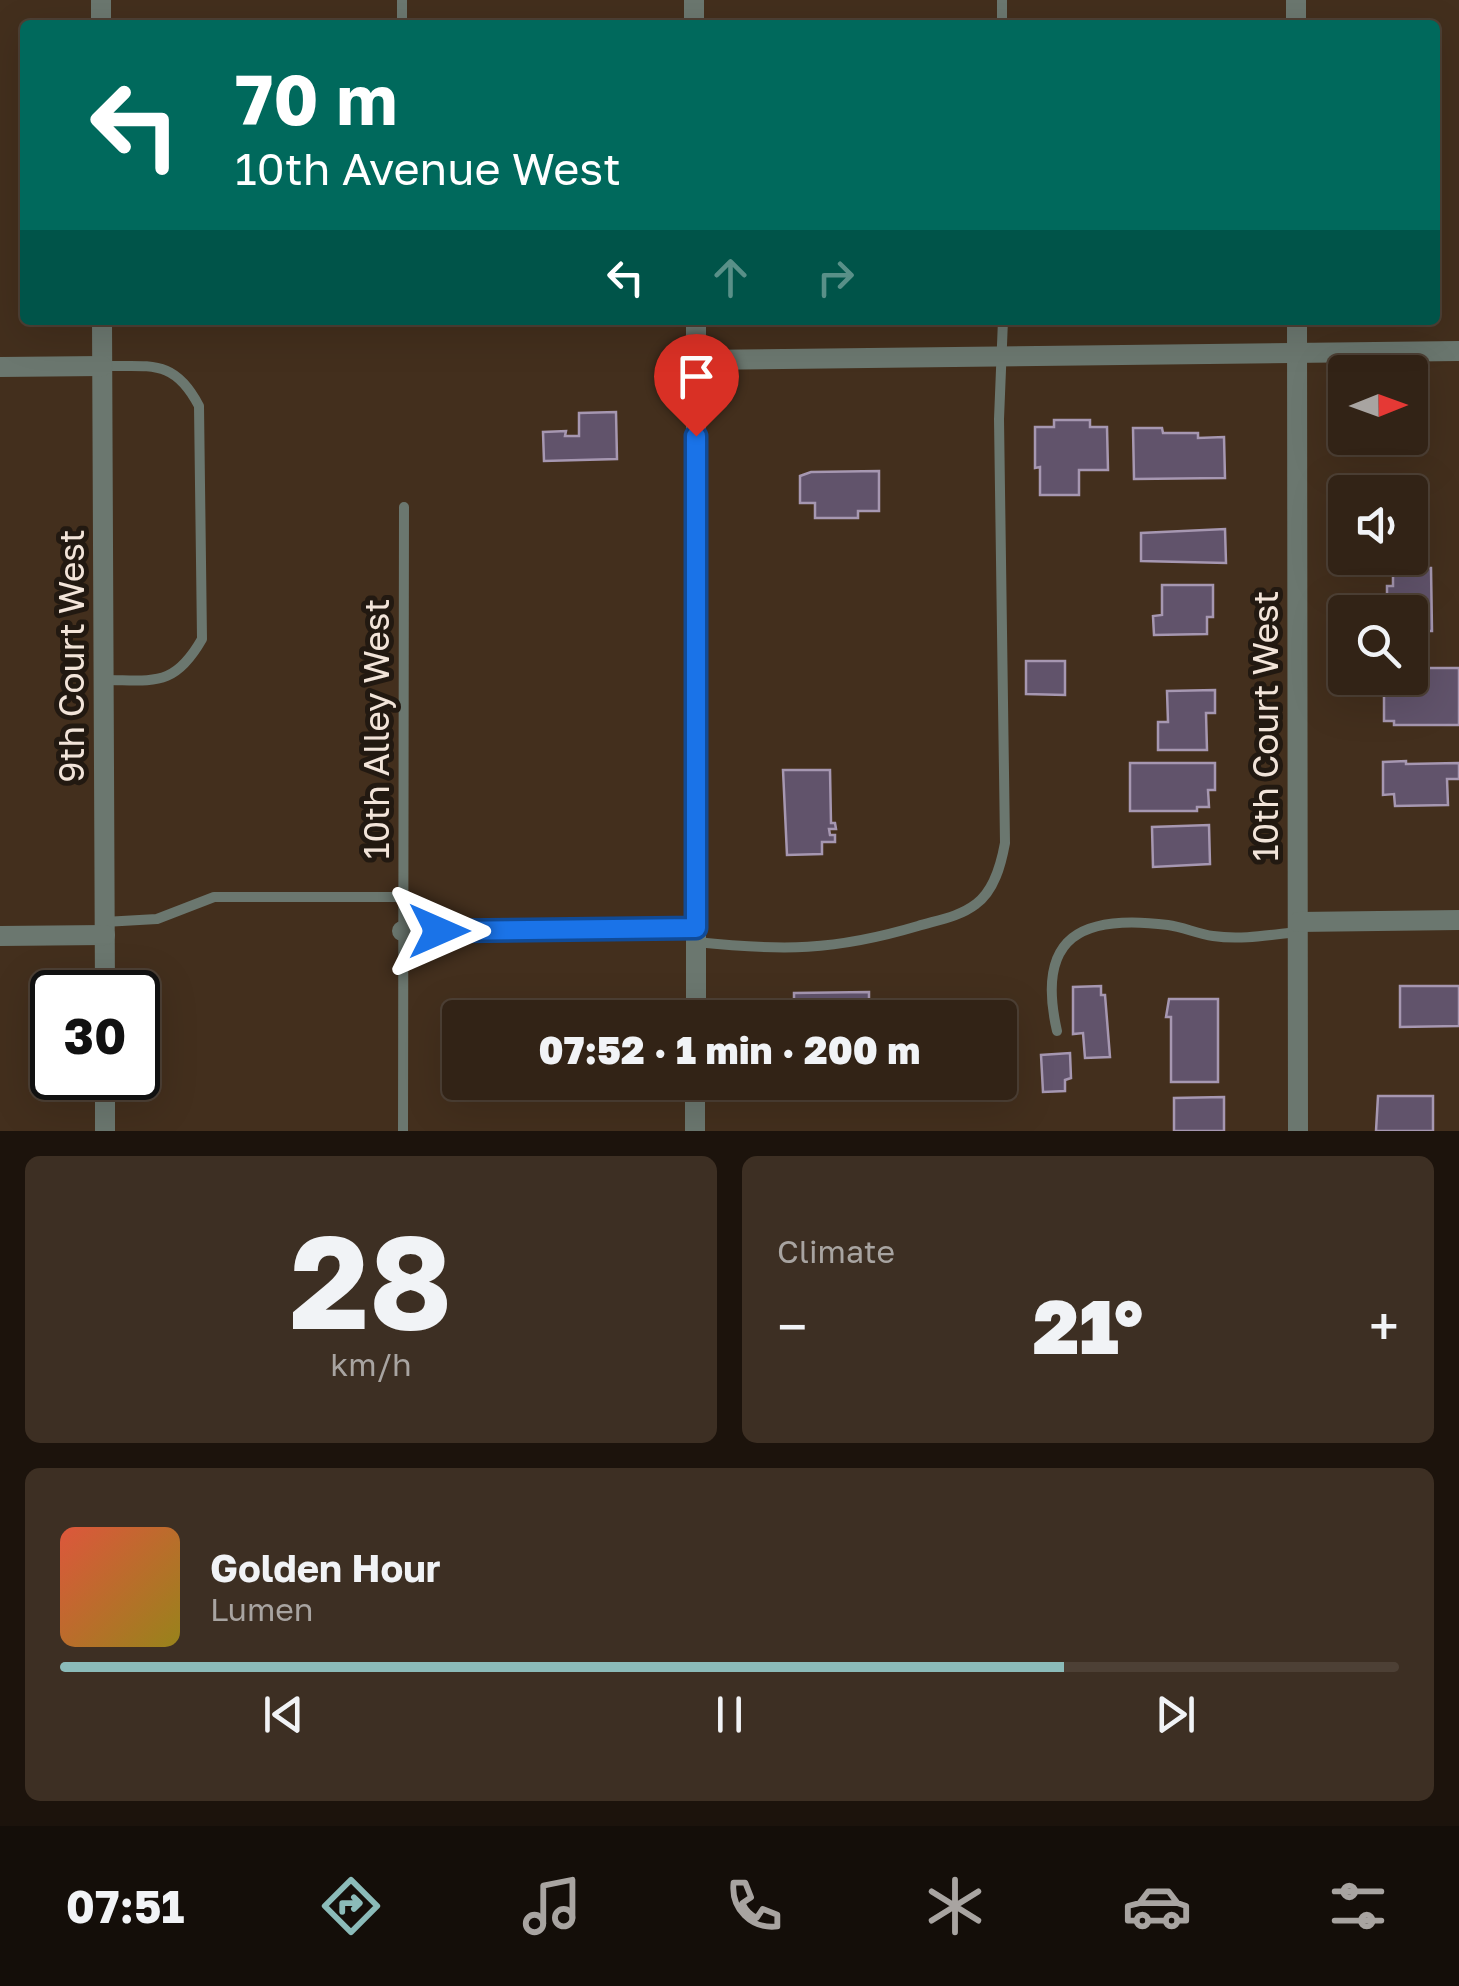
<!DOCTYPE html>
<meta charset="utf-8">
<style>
:root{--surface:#322316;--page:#3d2f23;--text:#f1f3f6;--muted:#a8a4a1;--line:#4d4035;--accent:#8bbbb9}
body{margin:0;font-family:"Golos Text",sans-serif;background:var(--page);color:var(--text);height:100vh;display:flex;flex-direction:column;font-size:38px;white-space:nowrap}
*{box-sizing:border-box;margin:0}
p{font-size:32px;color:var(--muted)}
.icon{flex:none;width:55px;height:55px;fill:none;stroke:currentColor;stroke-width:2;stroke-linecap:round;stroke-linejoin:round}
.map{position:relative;height:1131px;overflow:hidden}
.details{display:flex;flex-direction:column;gap:25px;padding:25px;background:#1c130c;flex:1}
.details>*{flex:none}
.banner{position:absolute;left:20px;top:20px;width:1420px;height:305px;border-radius:10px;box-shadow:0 10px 40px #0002,0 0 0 2px var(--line);background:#00695c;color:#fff;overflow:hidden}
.needle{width:65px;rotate:89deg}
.fabs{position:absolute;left:1328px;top:355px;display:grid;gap:20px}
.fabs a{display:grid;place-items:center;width:100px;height:100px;border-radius:10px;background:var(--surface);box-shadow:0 10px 40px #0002,0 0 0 2px var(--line);font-size:50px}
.speed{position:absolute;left:30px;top:970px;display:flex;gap:20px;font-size:50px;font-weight:700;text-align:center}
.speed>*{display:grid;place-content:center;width:130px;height:130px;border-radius:50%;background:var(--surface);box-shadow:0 10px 40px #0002,0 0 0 2px var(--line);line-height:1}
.speed .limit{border:5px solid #111;border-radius:15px;background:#fff;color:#111}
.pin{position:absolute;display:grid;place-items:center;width:85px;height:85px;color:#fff;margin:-102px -42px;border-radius:50% 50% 50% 0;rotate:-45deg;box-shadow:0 0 10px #0007}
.pin .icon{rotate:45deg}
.me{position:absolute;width:110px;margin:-55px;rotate:90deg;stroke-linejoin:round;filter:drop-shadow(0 0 8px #0008)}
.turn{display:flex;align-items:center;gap:35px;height:210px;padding:0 50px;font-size:45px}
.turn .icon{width:130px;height:130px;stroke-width:2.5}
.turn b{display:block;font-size:70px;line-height:85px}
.lanes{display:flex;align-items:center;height:95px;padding:0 50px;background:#0003;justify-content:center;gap:50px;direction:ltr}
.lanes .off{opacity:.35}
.big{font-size:75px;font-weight:800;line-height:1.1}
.details .card{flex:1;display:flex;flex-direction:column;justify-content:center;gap:15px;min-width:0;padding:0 35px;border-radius:15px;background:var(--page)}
.details .dial{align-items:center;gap:0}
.dial b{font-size:130px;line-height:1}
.song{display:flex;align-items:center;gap:30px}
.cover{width:120px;height:120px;border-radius:15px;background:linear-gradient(135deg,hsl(10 70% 55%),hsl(50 70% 35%))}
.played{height:10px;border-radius:5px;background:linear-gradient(90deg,var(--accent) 75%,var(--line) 75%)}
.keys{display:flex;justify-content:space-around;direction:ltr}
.heat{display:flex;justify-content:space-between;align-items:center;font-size:55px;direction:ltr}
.details .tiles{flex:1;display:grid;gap:25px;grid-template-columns:1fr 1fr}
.card:last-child{grid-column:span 2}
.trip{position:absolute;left:442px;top:1000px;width:575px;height:100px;border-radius:10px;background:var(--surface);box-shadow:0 10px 40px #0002,0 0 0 2px var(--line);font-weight:800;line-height:100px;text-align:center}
.tab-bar{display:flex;height:160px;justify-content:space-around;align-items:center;background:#140e09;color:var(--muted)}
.tab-bar .icon{width:70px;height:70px}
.tab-bar .selected{color:var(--accent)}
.tab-bar b{font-size:45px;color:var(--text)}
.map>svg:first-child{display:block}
.building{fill:#61536b;stroke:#a697b1;stroke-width:2.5}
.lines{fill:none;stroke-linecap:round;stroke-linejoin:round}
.service{stroke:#6b776f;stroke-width:10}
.minor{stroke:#6b776f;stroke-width:20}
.route-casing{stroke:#114b97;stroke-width:25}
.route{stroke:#1a73e8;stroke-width:18}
.labels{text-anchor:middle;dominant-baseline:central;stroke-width:10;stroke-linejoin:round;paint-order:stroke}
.street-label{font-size:35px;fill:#f2e4d9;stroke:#221911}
</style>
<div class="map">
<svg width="1459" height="1131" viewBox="0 0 1459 1131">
<rect width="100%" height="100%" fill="#432f1d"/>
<g class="building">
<path d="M1410 403H1424L1425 450 1386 454V438H1410Z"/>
<path d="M616 412 617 459 544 461 543 432 566 431 565 436H579V413Z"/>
<path d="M1054 420H1090V427H1107L1108 470H1079V495H1040V467L1035 468V427H1054Z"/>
<path d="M1133 428H1162L1163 433H1198V438L1224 437 1225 478 1134 479Z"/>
<path d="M879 471V511H858V518H815V503H800V476L811 472Z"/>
<path d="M1225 529 1226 563 1141 561V533Z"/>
<path d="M1393 568H1431L1432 631H1410V612H1387V586H1393Z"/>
<path d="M1162 585H1213V617H1207V634L1154 635 1153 616 1162 615Z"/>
<path d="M1026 661H1065V695L1026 694Z"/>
<path d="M1410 668H1459V725H1394V721H1384V678H1410Z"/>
<path d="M1215 690V713H1206L1207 750H1158V722H1168L1167 691Z"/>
<path d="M1406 761V764L1459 763V779H1447L1448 805 1395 806 1394 794 1383 795V762Z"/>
<path d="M1130 763H1215V790H1208L1209 807H1197V811H1130Z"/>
<path d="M783 770H830L831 823H835L836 829H829L830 835H835V842H822V854L787 855Z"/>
<path d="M1209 825 1210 864 1153 867 1152 827Z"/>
<path d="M1101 986V995H1105L1110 1057 1085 1058 1083 1033 1073 1034V987Z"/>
<path d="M1400 986H1459V1026L1400 1027Z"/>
<path d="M869 992V1018H794V993Z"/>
<path d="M1169 999H1218V1082H1171V1017H1166Z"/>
<path d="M1070 1053 1071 1078 1065 1080V1091L1043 1092 1041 1055Z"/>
<path d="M1378 1096H1433V1131H1376Z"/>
<path d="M1224 1097V1131H1174V1098Z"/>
</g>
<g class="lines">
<g class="service">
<path d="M402 0V25"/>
<path d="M1002 0V25"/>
<path d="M102 366C151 367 174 358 199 406L202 639C174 688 154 680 104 680"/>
<path d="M104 922 157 919 214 897H403"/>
<path d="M696 942C782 951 834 951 918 926 938 920 959 917 976 904 994 891 1001 865 1005 843L999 419 1003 320"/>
<path d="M1057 1031C1035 935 1083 914 1168 925 1183 927 1198 934 1213 936 1241 940 1269 935 1297 932"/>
<path d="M403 1131 404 507"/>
</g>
<g class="minor">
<path d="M101 0V25"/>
<path d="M694 0V25"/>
<path d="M1296 0V25"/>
<path d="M102 320 105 992"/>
<path d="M1297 320 1298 1131"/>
<path d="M696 360 1459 351"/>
<path d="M0 367 102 366"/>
<path d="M1298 922 1459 920"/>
<path d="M402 931 696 928"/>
<path d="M0 936 105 935"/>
<path d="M696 1018V320"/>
<path d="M105 1078V1131"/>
<path d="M695 1131V1082"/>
</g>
</g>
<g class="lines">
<g class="route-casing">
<path id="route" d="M439 931 696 928V436"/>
</g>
<use href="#route" class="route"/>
</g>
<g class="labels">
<g class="street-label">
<text transform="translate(71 656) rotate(-90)">9th Court West</text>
<text transform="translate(1265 726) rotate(-90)">10th Court West</text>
<text transform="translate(376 729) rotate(-90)">10th Alley West</text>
</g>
</g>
</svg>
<div class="fabs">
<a><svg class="needle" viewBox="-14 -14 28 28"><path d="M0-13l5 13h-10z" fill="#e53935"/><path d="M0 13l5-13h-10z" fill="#a8a4a1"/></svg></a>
<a><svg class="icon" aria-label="sound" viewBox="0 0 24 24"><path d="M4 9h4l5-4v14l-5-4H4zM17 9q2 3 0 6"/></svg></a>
<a><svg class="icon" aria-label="search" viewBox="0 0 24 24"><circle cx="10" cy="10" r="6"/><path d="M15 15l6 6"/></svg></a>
</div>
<div class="speed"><div class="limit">30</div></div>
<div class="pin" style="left:696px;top:436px;background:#d93025"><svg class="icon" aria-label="arrive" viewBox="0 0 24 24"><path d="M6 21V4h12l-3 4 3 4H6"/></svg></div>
<svg class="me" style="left:439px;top:931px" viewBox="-20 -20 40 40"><path d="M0-17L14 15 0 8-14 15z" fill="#1a73e8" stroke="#fff" stroke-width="4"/></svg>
<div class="trip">07:52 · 1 min · 200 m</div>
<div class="banner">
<div class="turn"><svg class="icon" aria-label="left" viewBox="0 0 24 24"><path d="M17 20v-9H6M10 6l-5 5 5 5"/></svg><div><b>70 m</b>10th Avenue West</div></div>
<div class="lanes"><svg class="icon" aria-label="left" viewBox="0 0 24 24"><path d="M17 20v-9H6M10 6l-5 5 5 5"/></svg><svg class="icon off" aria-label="ahead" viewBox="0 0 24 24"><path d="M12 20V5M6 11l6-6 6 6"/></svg><svg class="icon off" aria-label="right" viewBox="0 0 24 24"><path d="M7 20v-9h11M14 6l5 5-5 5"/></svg></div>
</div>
</div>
<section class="details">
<div class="tiles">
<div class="card dial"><b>28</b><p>km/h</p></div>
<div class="card"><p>Climate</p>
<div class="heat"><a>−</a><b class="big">21°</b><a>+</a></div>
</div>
<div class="card">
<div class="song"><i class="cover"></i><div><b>Golden Hour</b><p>Lumen</p></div></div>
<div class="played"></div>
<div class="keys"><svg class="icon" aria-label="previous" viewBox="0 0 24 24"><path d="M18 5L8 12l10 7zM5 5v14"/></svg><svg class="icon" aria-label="pause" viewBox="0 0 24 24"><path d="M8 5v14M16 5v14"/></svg><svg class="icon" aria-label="next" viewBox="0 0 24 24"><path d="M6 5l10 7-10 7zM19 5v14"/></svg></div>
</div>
</div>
</section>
<nav class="tab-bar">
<b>07:51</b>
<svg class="icon selected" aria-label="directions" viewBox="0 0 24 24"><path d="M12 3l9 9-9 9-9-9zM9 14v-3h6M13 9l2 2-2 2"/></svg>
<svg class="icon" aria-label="music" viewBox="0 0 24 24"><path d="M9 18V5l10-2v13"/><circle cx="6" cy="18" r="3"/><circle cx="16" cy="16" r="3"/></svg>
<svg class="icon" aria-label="phone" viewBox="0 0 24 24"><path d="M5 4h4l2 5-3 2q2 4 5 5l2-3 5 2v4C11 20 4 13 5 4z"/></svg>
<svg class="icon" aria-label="climate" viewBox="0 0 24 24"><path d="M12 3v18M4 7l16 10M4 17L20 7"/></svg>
<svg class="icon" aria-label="car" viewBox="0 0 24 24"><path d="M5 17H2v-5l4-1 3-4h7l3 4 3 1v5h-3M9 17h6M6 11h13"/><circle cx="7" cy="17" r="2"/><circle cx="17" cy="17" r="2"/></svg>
<svg class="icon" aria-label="filters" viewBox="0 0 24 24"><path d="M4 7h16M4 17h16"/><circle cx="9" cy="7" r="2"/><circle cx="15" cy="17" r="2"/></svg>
</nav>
